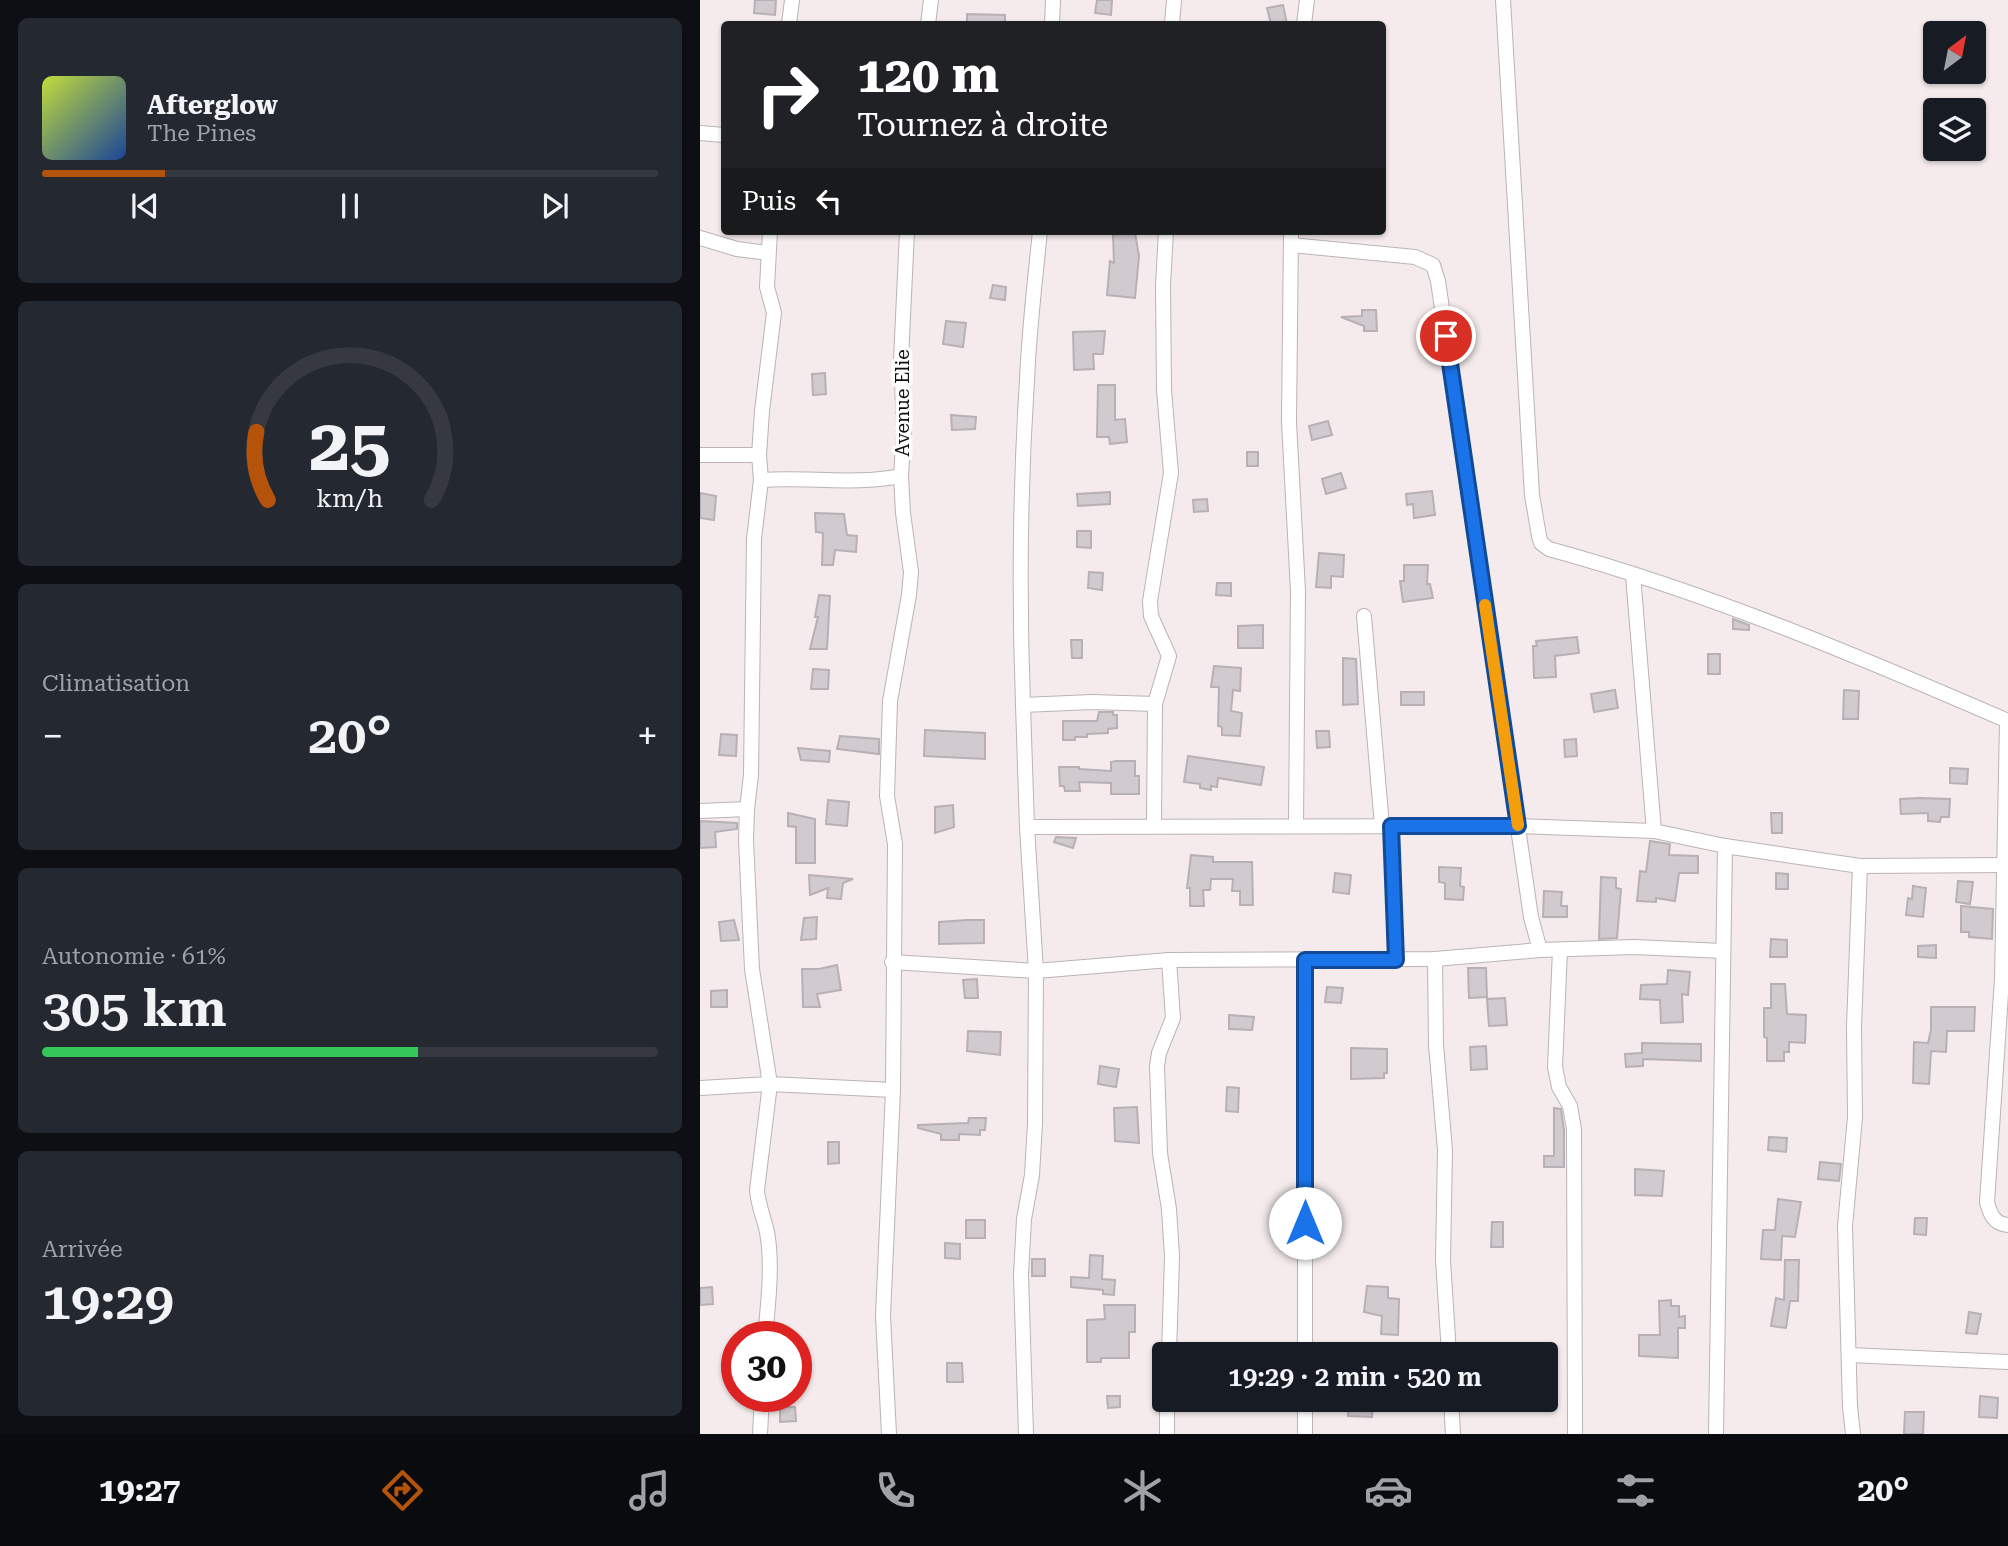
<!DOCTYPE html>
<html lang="fr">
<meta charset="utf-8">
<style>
:root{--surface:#171b24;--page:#242831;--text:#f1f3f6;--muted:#9ea1a6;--line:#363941;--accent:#b45309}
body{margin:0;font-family:"Roboto Serif",serif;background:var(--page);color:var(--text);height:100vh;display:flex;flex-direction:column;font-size:26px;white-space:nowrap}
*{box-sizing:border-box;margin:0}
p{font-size:23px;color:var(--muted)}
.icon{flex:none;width:38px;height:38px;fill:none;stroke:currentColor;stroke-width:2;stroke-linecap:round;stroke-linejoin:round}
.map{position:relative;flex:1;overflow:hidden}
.sheet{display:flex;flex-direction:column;gap:18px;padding:18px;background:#0d0f14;width:700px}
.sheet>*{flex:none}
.top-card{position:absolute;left:21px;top:21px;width:665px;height:214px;border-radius:7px;box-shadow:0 2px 5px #0004;background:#202124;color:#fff;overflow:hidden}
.needle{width:46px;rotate:32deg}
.fabs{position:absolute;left:1223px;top:21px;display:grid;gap:14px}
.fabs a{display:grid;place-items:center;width:63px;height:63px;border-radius:7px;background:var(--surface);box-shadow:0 2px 5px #0004;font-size:35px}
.speed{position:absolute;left:21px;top:1321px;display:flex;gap:14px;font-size:35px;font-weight:700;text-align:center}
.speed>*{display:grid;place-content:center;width:91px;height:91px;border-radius:50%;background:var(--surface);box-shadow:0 2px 5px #0004;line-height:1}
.speed .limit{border:10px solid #d22;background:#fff;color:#111}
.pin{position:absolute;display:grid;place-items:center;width:60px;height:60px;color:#fff;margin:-30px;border:4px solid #fff;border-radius:50%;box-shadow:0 2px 7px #0007}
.me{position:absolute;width:77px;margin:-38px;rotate:0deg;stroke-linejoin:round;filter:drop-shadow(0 0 5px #0008)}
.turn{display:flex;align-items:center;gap:24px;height:147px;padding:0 21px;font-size:32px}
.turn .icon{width:91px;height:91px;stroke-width:2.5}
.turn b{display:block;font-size:49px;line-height:60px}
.then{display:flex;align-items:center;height:66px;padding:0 21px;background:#0003;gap:14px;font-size:26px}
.big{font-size:52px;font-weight:600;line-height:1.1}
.sheet .card{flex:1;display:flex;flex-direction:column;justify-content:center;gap:10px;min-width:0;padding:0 24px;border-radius:10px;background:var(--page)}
.sheet .dial{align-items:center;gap:0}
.dial svg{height:182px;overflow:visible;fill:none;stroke:var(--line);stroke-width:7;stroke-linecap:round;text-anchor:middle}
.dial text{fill:var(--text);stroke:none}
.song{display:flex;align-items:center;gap:21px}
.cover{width:84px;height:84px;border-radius:10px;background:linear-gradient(135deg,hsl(70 70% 55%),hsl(220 70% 35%))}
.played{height:7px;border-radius:4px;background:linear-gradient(90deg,var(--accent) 20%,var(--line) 20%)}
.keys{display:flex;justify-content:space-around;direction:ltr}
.heat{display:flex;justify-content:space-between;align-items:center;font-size:38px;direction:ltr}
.charge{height:10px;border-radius:5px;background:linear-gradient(90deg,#34c759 61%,var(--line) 0)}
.trip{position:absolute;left:452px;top:1342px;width:406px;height:70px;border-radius:7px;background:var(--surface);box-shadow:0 2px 5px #0004;font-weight:600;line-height:70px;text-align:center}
.tabs{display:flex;height:112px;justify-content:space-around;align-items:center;background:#090b0e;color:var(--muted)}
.tabs .icon{width:49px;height:49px}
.tabs .on{color:var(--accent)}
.tabs b{font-size:32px;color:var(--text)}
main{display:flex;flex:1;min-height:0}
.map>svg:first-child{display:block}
.building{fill:#d1cacf;stroke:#b7b0b5;stroke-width:2}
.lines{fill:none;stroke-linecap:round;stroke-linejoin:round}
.street-casing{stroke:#bcb3b4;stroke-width:16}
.street{stroke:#fff;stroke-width:14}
.route-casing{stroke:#114b97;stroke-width:18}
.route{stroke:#1a73e8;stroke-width:12}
.slow{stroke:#f59e0b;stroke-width:12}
.labels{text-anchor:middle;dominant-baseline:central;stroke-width:7;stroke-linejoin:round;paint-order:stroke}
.street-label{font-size:19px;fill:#110d0e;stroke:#fff}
</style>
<main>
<section class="sheet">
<div class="card">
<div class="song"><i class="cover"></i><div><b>Afterglow</b><p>The Pines</p></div></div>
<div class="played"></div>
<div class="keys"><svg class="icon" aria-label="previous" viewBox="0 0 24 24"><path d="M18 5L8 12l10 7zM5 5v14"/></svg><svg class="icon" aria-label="pause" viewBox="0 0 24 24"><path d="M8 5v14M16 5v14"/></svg><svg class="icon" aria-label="next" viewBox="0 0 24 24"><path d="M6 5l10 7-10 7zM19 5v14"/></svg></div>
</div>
<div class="card dial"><svg viewBox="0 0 100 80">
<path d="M14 69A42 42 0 1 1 86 69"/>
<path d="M14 69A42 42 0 0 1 9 39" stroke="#b45309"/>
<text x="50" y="56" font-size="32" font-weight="700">25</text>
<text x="50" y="72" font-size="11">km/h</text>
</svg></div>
<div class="card"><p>Climatisation</p>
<div class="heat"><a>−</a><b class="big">20°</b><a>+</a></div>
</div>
<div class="card"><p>Autonomie · 61%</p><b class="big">305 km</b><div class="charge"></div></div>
<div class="card"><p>Arrivée</p><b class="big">19:29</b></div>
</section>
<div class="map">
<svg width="1308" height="1434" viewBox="0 0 1308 1434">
<rect width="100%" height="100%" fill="#f5ebec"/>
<g class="building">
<path d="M55 0H76L75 15 54 13Z"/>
<path d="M397 0H412L411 15 395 13Z"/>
<path d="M583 5 587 24H571L567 8Z"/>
<path d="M267 14 305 15V24H267Z"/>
<path d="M435 233 439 256 435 298 407 295 410 261 414 263 413 235Z"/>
<path d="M293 285 306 287 305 300 290 298Z"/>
<path d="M662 310H676L677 331H664V326L641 317 662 316Z"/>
<path d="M246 321 266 323 263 347 243 344Z"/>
<path d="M405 331 403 354H393L394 369 374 370 373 332Z"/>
<path d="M125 373 126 394 113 395 112 374Z"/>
<path d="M398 385H415V420L425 419 427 442 410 444 409 437H397Z"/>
<path d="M251 415 276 417 275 429 252 430Z"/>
<path d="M628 421 632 435 612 440 609 426Z"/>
<rect x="547" y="452" width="11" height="14"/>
<path d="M641 473 646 488 626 494 622 479Z"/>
<path d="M732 491 735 515 714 518 713 504 707 505 706 494Z"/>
<path d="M410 492V504L378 506 377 494Z"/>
<path d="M0 493 16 496 14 520 0 518Z"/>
<path d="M507 499 508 511 494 512 493 500Z"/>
<path d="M115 513 144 514 147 535 157 536 156 552 135 550 133 565H122L123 533 116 532Z"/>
<path d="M377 531H391V548L377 547Z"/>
<path d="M619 553 644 555 643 577 631 576V588L616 587Z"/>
<path d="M704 565H728L727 584H730L733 598 703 602 700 581H704Z"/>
<path d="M389 572 403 573 402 590 388 588Z"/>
<path d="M517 583H531V596L516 595Z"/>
<path d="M119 595 130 596 127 649H110L118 617H115Z"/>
<path d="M1033 619 1049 625V630L1033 629Z"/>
<path d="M563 625V648H538V626Z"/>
<path d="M877 637 879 653 855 656 856 677 834 678 833 646H837L836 641Z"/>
<path d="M371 640H382V658H372Z"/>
<rect x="1008" y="654" width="12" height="20"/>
<path d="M643 658 656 659 658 704 643 705Z"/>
<path d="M514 666 541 668 540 691 533 690 531 711 542 713 540 736 522 735V727L518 726 519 687H511Z"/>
<path d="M113 669 129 670 128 689H111Z"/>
<path d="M915 690 918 708 894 712 891 694Z"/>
<path d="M1144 690 1159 691 1158 719H1143Z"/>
<rect x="701" y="692" width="23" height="13"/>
<path d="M399 712H413V715H417V728L408 729V733L387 734V737H375V740H363V721H397Z"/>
<path d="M225 730 285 733V759L224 756Z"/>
<path d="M616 731H629L630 747 617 748Z"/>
<path d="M21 734 37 735 36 756 19 755Z"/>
<path d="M140 736 179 739V754L137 749Z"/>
<path d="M876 739 877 756 865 757 864 740Z"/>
<path d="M98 748 130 751 129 762 101 760Z"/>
<path d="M488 756 564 767 561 785 518 778 517 787 511 786V790L500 788V784L484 782Z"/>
<path d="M416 761H435V776H439V794H411V783L379 782 380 791H365L364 786H360L359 767H379V769L411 771V762Z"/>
<path d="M1250 768 1268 769 1267 784 1250 783Z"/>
<path d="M1220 798 1250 799 1249 817H1241L1240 822 1228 821V813L1201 814 1200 799Z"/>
<path d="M128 800 149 802 147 826 126 824Z"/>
<path d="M253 805 254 827 235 833V807Z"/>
<path d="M88 813 115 819V863H96V827L88 826Z"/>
<path d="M1071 813H1082V833H1072Z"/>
<path d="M0 821 37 823V829L15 832 16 847 0 848Z"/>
<path d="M356 837 376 838 373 848 354 842Z"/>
<path d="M950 841 970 844 969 855 998 856V873H979L975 901 956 898V902L937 901 940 871 946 872Z"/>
<path d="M491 855 513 857V862H552L553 905H540V891H532L533 879H511L510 890H503L504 906H490V888H487Z"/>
<path d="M739 867 761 868 760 886 764 887 763 900 745 899V883L739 882Z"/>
<path d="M635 873 651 875 649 894 633 892Z"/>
<path d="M1076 873 1088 874V889H1076Z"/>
<path d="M109 875 143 878 153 879 143 883 141 899 127 898 128 888 110 895Z"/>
<path d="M901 877 916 878V888L921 889 917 938 899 939Z"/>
<path d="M1258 881 1273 882 1270 904 1256 902Z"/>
<path d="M1213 886 1226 888 1223 917 1206 915 1208 898 1212 899Z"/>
<path d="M844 891 862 892 861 906H867V917H843Z"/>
<path d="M1261 906 1293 909 1292 939 1269 937V932H1261Z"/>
<path d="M117 917 116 939 101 940 104 918Z"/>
<path d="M34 920 39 940 21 941 19 922Z"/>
<path d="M267 920H284V943L239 944V922Z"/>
<path d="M1071 939 1087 940V957H1070Z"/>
<path d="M1236 945V958L1218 957V946Z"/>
<path d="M137 965 141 990 117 994 120 1007H103L102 969H119Z"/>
<path d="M768 968H786L787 997 769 998Z"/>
<path d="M968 970 990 972 988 995 982 994 983 1022 961 1023 960 1000 940 999 941 985 967 984Z"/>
<path d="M277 979 278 998H265L263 980Z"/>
<path d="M1071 984H1085L1087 1014 1106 1015 1105 1043 1089 1042V1052H1084V1061H1067V1038L1064 1037V1008H1071Z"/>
<path d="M627 987 643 988 641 1003 625 1002Z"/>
<path d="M27 990V1007H11V991Z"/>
<path d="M805 998 807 1025 789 1026 787 999Z"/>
<path d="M1231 1007H1275L1274 1031H1247L1246 1052 1231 1051 1229 1084 1213 1083 1214 1042 1228 1043 1231 1030Z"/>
<path d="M529 1015 554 1017 552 1030 529 1029Z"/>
<path d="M268 1031 301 1032 300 1055 267 1051Z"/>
<path d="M942 1043 1001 1044V1061L943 1059V1066L926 1067 925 1054 942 1053Z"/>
<path d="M786 1046 787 1069 771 1070 770 1047Z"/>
<path d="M651 1048 687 1049V1073H684V1078L651 1079Z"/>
<path d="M400 1066 419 1069 416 1087 398 1084Z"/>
<path d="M527 1087 539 1088 538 1112 526 1111Z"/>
<path d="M437 1107 439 1143 415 1141 414 1108Z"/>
<path d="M854 1108 861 1109 864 1130V1167H844V1156H854Z"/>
<path d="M269 1118H286L285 1130H280V1135L259 1134V1140H241V1134L218 1128V1125L268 1123Z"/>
<path d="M1069 1137 1087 1138 1086 1152 1068 1150Z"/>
<path d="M128 1142H139V1163L128 1164Z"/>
<path d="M1120 1162 1141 1164 1139 1181 1118 1179Z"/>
<path d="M935 1169 964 1171 962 1196 935 1195Z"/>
<path d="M1078 1199 1101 1202 1095 1237 1082 1236 1081 1260 1061 1259 1063 1230H1075Z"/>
<path d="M1215 1218H1227L1226 1235 1214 1234Z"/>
<rect x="266" y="1220" width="19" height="18"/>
<path d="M792 1222H803V1247H791Z"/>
<path d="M245 1243 260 1244V1259L245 1258Z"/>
<path d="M390 1255 403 1256 402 1279 415 1280 414 1295 403 1294V1290L371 1287V1277L389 1278Z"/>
<rect x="332" y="1259" width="13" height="17"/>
<path d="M1085 1260H1099L1098 1301H1090L1086 1328 1071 1326 1076 1298 1084 1300Z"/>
<path d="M667 1286 688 1287V1298L699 1299 698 1335 681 1334 682 1316 664 1312Z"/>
<path d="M12 1287 13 1304 0 1305V1288Z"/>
<path d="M971 1300V1306H979V1317L985 1316V1328H978V1358L939 1356V1335H960L959 1301Z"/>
<path d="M404 1305H435V1332H429V1358H401V1362H387V1320L405 1319Z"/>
<path d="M1269 1312 1281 1314 1277 1334 1266 1333Z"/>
<path d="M247 1363H262L263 1382H247Z"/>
<path d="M407 1396H420V1407L408 1408Z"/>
<path d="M1280 1396 1298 1398 1297 1418 1279 1417Z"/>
<path d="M649 1400 673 1401 672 1417 648 1416Z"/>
<path d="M80 1407H95L96 1421 80 1422Z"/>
<path d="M1205 1412H1224L1223 1434H1204Z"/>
</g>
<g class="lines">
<g class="street-casing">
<g id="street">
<path d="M803 0 832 495 839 536 841 543 849 549C1007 592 1158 656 1308 721"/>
<path d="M89 24 92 0"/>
<path d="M228 24 231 0"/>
<path d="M352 24 353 0"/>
<path d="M472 24 474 0"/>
<path d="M604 24 607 0"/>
<path d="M0 133 24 135"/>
<path d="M591 231 589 422 598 591 596 825"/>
<path d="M0 238 37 249 68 253"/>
<path d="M591 245 715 257 733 265 738 281 831 917 840 950"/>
<path d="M0 455H59"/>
<path d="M61 480C108 477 155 485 201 476"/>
<path d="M933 575 954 831"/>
<path d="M664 616 682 826"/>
<path d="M455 704 469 656 451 616 450 601 471 473 464 390 463 285 466 231"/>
<path d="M323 705C319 597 320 488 327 380 329 330 335 281 340 231"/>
<path d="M1307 721 1302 979 1287 1202C1290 1214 1294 1224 1308 1225"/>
<path d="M0 811 47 809"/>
<path d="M691 826 696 959"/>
<path d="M327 827 818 826 954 831 1025 846 1160 866 1308 865"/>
<path d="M860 950 855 1067 859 1087 870 1106 874 1129 875 1434"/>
<path d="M735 959 736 1045 745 1150 743 1260 749 1354"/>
<path d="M605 960V1354"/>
<path d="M192 962 336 971 469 960 735 959 840 950 934 947 1023 951"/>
<path d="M0 1088 70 1084 193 1090"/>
<path d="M65 1337C68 1305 73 1264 67 1232 64 1218 58 1205 57 1190L70 1084 52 969 46 840 47 809 51 775 54 539 61 480 59 455 62 411 74 313 67 287 70 231"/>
<path d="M469 1354 472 1256 469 1209 460 1153 457 1066 459 1053 473 1018 469 960"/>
<path d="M1149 1355 1308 1362"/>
<path d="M605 1400V1434"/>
<path d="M751 1400 753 1434"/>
<path d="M60 1434 62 1396"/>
<path d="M189 1434 183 1316 193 1090 195 844 187 796 190 701 209 595 211 572 203 513 201 476 204 429 201 360 207 231"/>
<path d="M326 1434 321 1275 324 1219 332 1175 335 1123 336 971 327 827 323 705 392 702 455 704 454 825"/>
<path d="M467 1434V1400"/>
<path d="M1016 1434 1025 846"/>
<path d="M1153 1434 1150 1407 1145 1226 1155 1117 1154 1027 1160 866"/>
</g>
</g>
<use href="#street" class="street"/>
</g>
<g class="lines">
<g class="route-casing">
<path id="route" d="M605 1223V960H696L691 826H818L746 336"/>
</g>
<use href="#route" class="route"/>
<path class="slow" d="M785 605 818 825"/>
</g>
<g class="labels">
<g class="street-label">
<text transform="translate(202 403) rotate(-90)">Avenue Elie</text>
</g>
</g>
</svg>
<div class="fabs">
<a><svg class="needle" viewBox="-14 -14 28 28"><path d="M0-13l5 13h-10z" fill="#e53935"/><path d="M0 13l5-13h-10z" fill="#9ea1a6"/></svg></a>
<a><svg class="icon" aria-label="layers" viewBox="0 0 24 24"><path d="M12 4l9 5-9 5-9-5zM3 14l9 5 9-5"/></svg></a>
</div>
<div class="speed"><div class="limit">30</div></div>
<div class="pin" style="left:746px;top:336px;background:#d93025"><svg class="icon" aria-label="arrive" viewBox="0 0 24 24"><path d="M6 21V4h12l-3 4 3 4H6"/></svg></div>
<svg class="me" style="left:605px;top:1223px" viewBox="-20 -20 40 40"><circle r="19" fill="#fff"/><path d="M0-13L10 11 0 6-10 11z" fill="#1a73e8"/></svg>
<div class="trip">19:29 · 2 min · 520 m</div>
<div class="top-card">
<div class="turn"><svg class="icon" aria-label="right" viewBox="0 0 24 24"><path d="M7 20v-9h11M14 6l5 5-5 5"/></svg><div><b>120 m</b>Tournez à droite</div></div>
<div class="then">Puis<svg class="icon" aria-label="left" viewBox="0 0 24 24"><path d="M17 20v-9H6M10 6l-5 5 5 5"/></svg></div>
</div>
</div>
</main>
<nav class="tabs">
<b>19:27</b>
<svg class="icon on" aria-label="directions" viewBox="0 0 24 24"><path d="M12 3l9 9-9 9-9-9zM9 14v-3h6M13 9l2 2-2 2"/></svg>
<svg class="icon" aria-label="music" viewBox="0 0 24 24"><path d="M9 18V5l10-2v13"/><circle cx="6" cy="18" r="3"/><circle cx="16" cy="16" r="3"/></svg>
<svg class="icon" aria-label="phone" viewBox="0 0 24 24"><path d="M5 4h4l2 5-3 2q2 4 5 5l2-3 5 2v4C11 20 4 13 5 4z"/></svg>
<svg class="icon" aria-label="climate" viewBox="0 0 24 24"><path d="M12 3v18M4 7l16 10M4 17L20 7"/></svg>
<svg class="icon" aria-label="car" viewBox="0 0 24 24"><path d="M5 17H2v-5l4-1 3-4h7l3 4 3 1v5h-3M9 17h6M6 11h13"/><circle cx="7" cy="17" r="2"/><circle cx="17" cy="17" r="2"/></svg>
<svg class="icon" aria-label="filters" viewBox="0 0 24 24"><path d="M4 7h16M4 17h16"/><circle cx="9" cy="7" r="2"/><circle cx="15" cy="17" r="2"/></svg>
<b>20°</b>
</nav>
